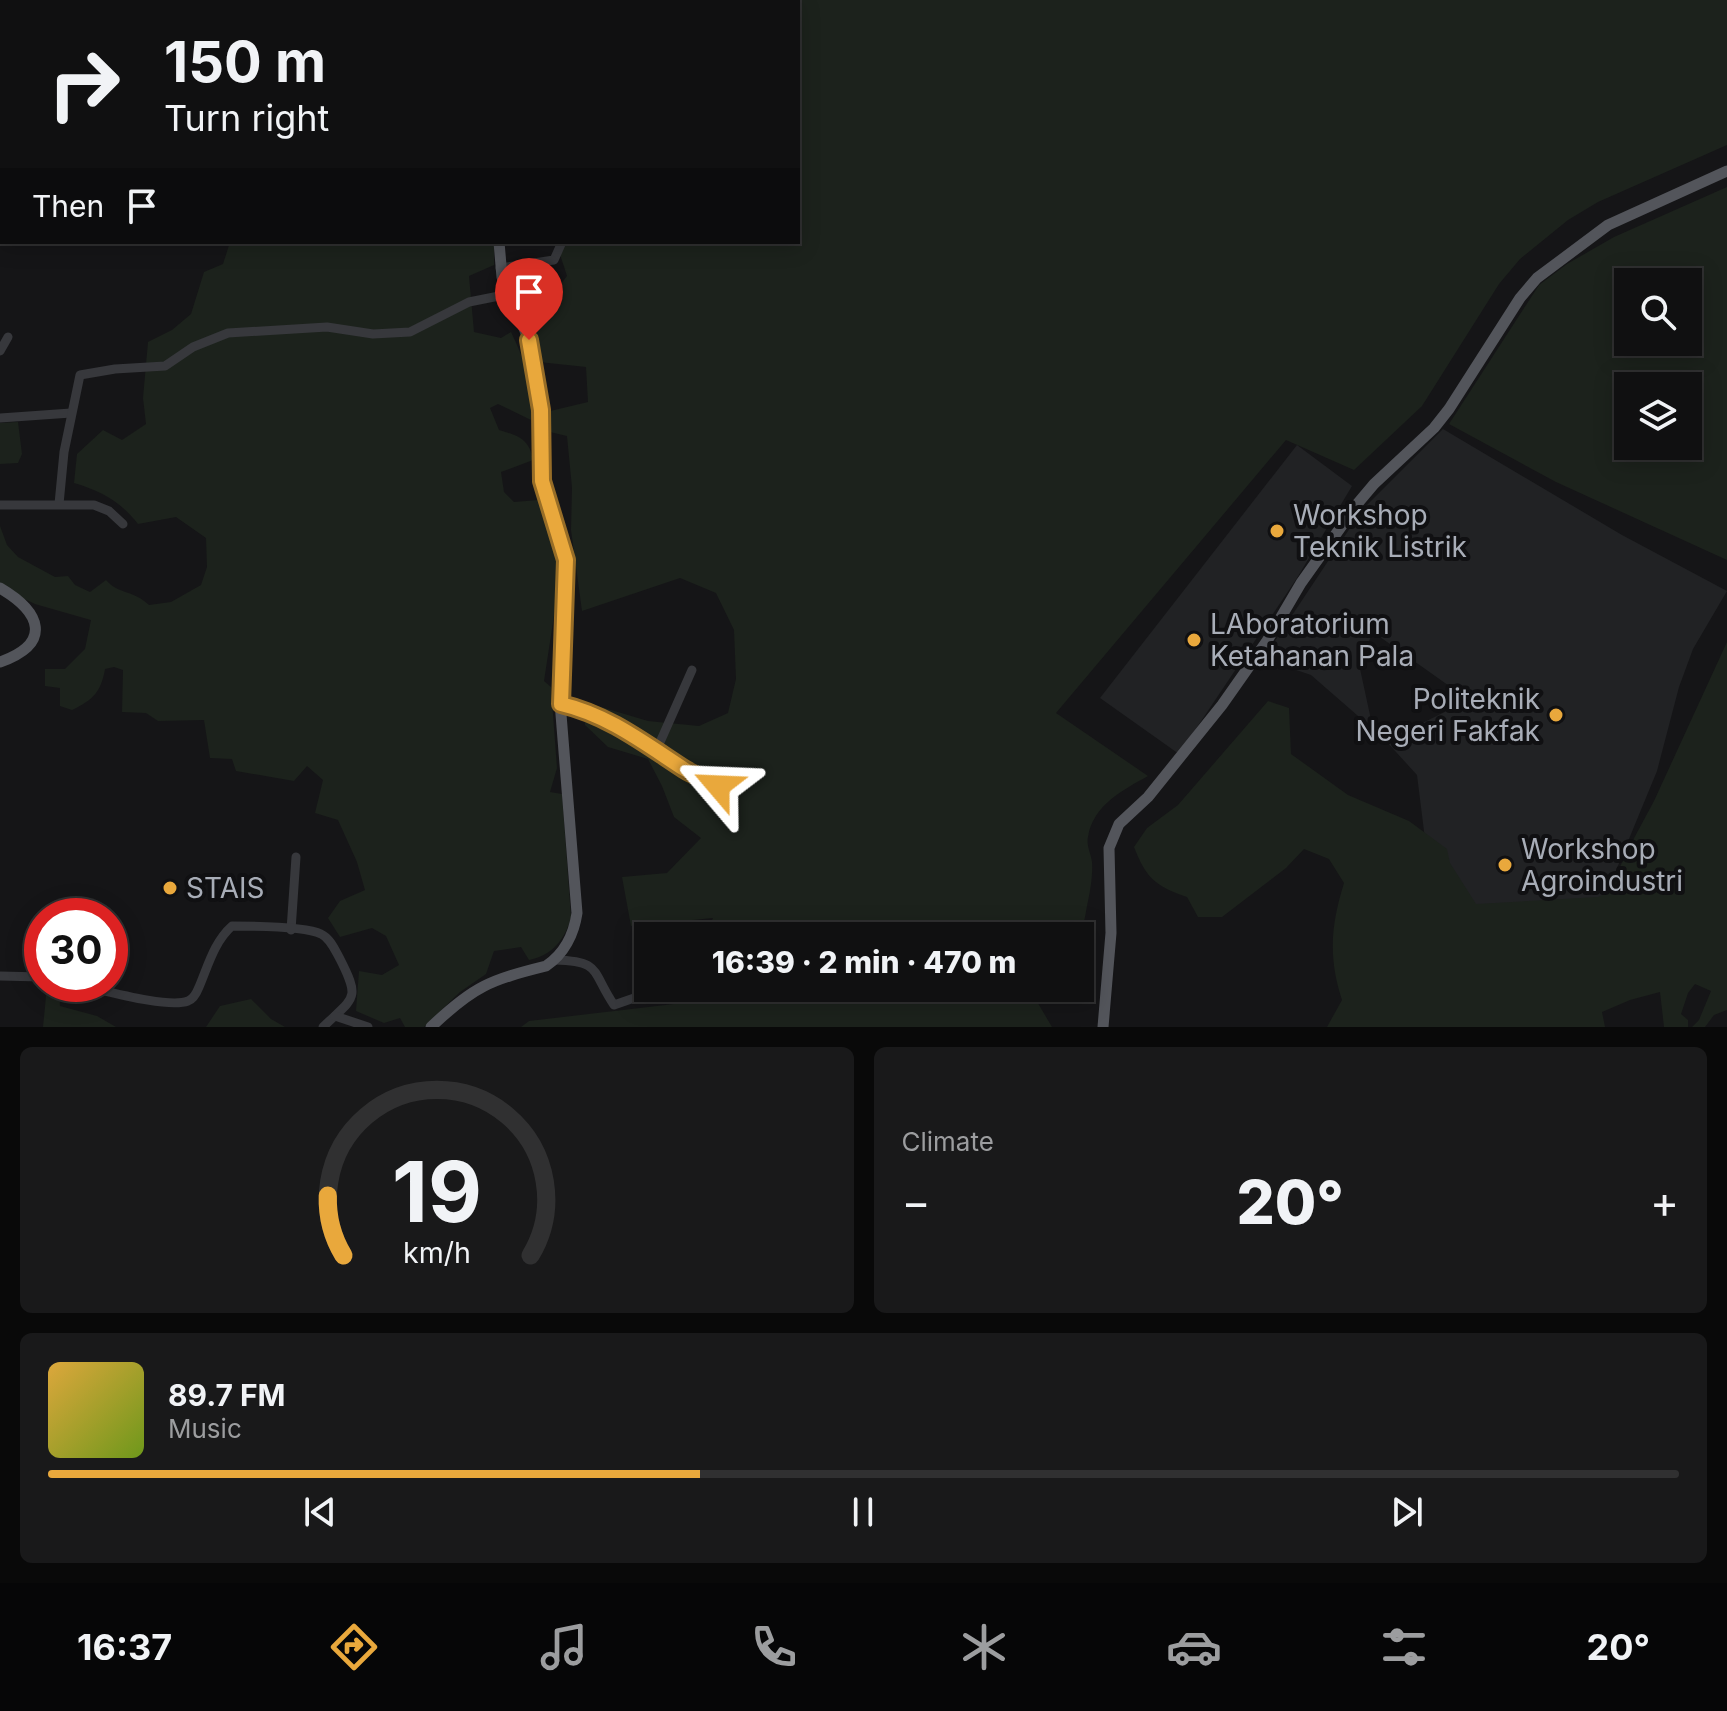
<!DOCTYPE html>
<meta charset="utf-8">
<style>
:root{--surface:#101011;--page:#19191a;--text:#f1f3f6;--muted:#9c9d9f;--line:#303031;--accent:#e9a83c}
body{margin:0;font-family:Inter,sans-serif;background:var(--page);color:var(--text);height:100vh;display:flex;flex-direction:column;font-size:30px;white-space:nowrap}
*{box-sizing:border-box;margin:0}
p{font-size:26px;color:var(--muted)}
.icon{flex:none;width:44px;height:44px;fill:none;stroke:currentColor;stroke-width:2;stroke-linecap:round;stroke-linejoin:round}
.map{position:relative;height:1027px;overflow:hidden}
.panel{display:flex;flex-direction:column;gap:20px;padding:20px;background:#090909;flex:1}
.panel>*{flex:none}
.hud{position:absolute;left:0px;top:0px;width:800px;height:244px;box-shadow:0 4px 20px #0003,0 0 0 2px var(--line);background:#101011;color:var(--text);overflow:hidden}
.controls{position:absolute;left:1614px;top:268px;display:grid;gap:16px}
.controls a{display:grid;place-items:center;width:88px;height:88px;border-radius:0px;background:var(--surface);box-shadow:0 4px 20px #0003,0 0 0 2px var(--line);font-size:40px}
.speed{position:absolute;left:24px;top:898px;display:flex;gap:16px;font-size:40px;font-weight:700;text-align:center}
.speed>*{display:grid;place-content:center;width:104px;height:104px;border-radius:50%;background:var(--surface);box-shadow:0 4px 20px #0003,0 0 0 2px var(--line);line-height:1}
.speed .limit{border:12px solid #d22;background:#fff;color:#111}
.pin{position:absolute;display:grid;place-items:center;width:68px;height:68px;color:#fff;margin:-82px -34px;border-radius:50% 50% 50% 0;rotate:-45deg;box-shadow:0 0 8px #0007}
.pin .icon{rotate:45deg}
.me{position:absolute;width:88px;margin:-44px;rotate:296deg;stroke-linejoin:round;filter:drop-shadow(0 0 6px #0008)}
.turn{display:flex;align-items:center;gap:28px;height:168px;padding:0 32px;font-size:36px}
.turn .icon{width:104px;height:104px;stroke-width:2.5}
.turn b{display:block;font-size:56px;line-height:68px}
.then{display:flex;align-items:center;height:76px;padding:0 32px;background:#0003;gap:16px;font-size:30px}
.big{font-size:60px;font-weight:800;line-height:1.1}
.panel .tile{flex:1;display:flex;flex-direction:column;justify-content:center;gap:12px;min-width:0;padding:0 28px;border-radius:12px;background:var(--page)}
.panel .dial{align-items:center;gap:0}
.dial svg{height:208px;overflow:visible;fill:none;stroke:var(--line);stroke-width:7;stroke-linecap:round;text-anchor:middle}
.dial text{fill:var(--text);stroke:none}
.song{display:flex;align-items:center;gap:24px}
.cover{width:96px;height:96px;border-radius:12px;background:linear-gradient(135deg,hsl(40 70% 55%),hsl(80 70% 35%))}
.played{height:8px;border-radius:4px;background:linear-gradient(90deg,var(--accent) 40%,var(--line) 40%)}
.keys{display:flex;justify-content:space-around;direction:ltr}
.heat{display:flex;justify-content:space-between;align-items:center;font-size:44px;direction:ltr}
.panel .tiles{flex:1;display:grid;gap:20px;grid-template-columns:1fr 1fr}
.tile:last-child{grid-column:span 2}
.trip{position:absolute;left:634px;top:922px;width:460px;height:80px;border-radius:0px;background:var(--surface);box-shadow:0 4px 20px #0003,0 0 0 2px var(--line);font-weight:800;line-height:80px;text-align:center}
.menu{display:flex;height:128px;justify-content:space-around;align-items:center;background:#060607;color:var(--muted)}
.menu .icon{width:56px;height:56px}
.menu .active{color:var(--accent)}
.menu b{font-size:36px;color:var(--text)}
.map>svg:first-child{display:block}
.built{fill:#212224}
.green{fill:#1c221c;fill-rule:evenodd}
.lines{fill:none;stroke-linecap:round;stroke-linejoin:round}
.minor{stroke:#37383c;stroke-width:9}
.major{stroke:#53555b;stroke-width:11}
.route-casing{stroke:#976d27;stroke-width:20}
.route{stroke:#e9a83c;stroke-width:14}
.poi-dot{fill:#e9a83c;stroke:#101012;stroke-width:3}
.labels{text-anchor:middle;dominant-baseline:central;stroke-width:8;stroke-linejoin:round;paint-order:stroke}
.poi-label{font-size:28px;fill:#a8adb7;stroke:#101012;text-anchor:start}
</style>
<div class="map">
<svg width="1727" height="1027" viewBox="0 0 1727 1027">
<rect width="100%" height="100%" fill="#151517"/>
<g class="built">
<path d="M1443 429 1622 535 1727 591 1693 649 1679 687 1657 771 1603 902 1539 934 1431 887 1417 775 1386 741 1469 700 1373 632 1359 664 1373 729 1311 675 1263 659 1362 510Z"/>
<path d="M1297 445 1352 486 1297 578 1179 754 1100 698Z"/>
</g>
<g class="green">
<path d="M543 0H1727V145L1598 202 1568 220 1520 259 1499 284 1422 406 1354 470 1286 440 1056 713 1148 776C1123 790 1093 805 1088 837 1086 845 1091 854 1092 862 1093 876 1090 892 1087 906 1085 917 1084 926 1078 936H705L713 918 631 926 622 877 667 873 701 838 674 817 662 786 648 759 608 747 585 725 581 701 648 721 699 726 728 713 736 679 734 630 716 593 680 578 582 611 571 530 572 488 567 436 550 432 546 412 588 402 586 367 539 362 528 308 548 301 567 276 556 242H798V2H543Z"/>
<path d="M1727 187V560L1556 482 1449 424 1539 285 1567 264 1614 237ZM1628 282H1688V342H1628ZM1628 386H1688V446H1628Z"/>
<path d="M230 242H494V265L469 276 474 332 501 338 511 332C525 360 534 389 531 420L498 404 490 408 499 430C518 436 529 438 533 460L501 472 504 492 514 502 538 500 558 556 559 583 544 681 551 687 557 768 550 792 562 794 571 917C566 938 552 956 529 960L521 947 494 951 486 974 460 992 424 1027H405L400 1018 384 1023 356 1011 359 971 382 975 399 965 386 936 372 928 340 937 328 918 340 901 365 890 357 862 338 820 315 813 323 780 307 766 294 781 236 771 232 759 210 758 204 720 158 721 146 713 122 712 123 670 114 667 105 669C101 692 93 700 72 710L60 706V688L45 686V669H65L85 649 91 620 35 604 0 587V526L7 545 18 557 55 577 68 576 75 585 90 592 106 580C119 595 132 589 149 605L171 602 201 585 207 567 206 538 176 517 138 524C121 502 101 491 74 483L77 454 103 430 122 440 146 424 143 398 148 342 172 330 191 314 204 272 223 264Z"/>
<path d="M18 422 22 454 18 463 0 464V423Z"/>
<path d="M1727 642V1010L1714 1015 1705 1027H1692L1699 1020 1711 991 1695 984 1688 993 1681 1014 1688 1020V1027H1664L1660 992 1630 1000 1602 1012 1605 1027H1327L1342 1000C1328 957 1331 925 1344 883L1329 859 1304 849 1286 868 1222 917H1198L1187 897C1155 886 1146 878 1134 847L1147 828 1178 805 1268 701 1289 708 1291 754 1348 795 1409 821 1447 849 1450 863 1476 904 1598 897 1610 891 1625 855 1654 801Z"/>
<path d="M47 986H59L60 1006 97 1016 116 1027H43Z"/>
<path d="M681 988H1029L1052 1027H521L529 1021 674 1004Z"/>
<path d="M251 999 271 1019 285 1027H206L220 1006Z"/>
</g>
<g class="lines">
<g class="minor">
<path d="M188 0V2"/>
<path d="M500 268 554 260 562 242"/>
<path d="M0 351 8 337"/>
<path d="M0 418 71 413"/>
<path d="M59 504 64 452 80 375 115 369 165 366 193 347 228 333 327 327 373 334 410 332 469 302 509 294"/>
<path d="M0 505H94L109 511 123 524"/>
<path d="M561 704C608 715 644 743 684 769 695 776 707 779 718 786"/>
<path d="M657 749 692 670"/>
<path d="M291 930 296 857"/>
<path d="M555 960C602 961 591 971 614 1005L637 997 645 954"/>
<path d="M0 976 42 977"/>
<path d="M75 984C100 989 167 1009 188 1001 194 999 197 992 199 987 208 966 214 942 232 926 252 926 305 926 321 934 330 938 335 950 340 959 361 1000 354 997 323 1027"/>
<path d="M335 1016 368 1027"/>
</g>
<g class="major">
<path d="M477 0V2"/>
<path d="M24 2V0"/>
<path d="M0 64 2 58"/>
<path d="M0 588C41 612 53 643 0 662"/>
<path d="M431 1027C474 986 490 980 546 966 564 954 574 934 577 913L560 702 566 560 542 481 541 410 534 359 529 340 502 277 499 242"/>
<path d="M1103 1027 1111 933 1109 848 1119 824 1148 797 1222 705 1267 641 1301 583 1358 503 1374 484 1434 428 1449 409 1520 298 1537 278 1608 225 1727 171"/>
</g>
</g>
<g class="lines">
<g class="route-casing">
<path id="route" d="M529 340 541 410 542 481 566 560 561 704C608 715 644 743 684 769 695 776 707 779 718 786"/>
</g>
<use href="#route" class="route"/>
</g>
<g class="poi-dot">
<circle cx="1277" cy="531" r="8"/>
<circle cx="1194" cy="640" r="8"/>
<circle cx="1556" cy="715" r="8"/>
<circle cx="1505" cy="865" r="8"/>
<circle cx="170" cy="888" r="8"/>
</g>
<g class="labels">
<g class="poi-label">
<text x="1293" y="515">Workshop<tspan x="1293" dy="32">Teknik Listrik</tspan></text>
<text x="1210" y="624">LAboratorium<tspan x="1210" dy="32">Ketahanan Pala</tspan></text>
<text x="1540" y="699" text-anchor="end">Politeknik<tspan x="1540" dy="32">Negeri Fakfak</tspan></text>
<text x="1521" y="849">Workshop<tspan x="1521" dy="32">Agroindustri</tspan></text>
<text x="186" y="888">STAIS</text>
</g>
</g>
</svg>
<div class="controls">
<a><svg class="icon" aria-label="search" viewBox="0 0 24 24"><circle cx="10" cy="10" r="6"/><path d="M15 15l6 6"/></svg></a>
<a><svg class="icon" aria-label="layers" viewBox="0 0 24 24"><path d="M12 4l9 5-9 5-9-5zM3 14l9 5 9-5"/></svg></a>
</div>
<div class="speed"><div class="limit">30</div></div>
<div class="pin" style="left:529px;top:340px;background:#d93025"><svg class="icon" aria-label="arrive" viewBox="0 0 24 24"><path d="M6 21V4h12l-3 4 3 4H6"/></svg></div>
<svg class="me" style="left:718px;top:786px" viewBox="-20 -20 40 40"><path d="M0-17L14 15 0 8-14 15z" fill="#e9a83c" stroke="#fff" stroke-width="4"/></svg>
<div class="trip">16:39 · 2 min · 470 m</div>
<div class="hud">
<div class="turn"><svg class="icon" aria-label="right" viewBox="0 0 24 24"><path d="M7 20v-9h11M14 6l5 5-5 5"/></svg><div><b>150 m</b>Turn right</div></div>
<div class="then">Then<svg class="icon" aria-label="arrive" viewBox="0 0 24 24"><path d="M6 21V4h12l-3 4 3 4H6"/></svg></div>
</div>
</div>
<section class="panel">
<div class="tiles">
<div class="tile dial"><svg viewBox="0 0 100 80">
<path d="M14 69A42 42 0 1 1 86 69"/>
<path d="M14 69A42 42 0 0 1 8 46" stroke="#e9a83c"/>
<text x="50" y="56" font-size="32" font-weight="700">19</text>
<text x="50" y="72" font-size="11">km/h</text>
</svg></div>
<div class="tile"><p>Climate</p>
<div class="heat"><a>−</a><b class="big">20°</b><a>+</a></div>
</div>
<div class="tile">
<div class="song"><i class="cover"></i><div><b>89.7 FM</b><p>Music</p></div></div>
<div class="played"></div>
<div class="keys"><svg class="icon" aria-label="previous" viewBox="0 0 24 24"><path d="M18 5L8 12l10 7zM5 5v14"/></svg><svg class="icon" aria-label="pause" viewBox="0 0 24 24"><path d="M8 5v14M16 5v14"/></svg><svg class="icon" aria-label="next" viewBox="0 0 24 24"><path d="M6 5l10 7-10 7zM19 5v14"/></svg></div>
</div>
</div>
</section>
<nav class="menu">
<b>16:37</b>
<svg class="icon active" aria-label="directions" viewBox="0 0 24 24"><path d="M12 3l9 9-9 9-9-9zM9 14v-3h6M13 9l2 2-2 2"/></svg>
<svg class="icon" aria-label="music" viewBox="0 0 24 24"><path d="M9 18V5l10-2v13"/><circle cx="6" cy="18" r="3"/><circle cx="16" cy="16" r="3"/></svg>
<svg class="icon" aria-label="phone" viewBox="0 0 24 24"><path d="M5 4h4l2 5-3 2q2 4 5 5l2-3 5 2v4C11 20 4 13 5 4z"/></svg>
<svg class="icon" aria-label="climate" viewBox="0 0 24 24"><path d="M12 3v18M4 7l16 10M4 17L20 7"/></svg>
<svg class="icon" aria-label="car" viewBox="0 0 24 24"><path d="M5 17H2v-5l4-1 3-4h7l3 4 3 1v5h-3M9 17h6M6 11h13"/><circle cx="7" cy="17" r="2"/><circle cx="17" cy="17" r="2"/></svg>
<svg class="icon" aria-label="filters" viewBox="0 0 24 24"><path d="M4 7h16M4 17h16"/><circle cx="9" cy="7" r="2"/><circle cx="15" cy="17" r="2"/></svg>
<b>20°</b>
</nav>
